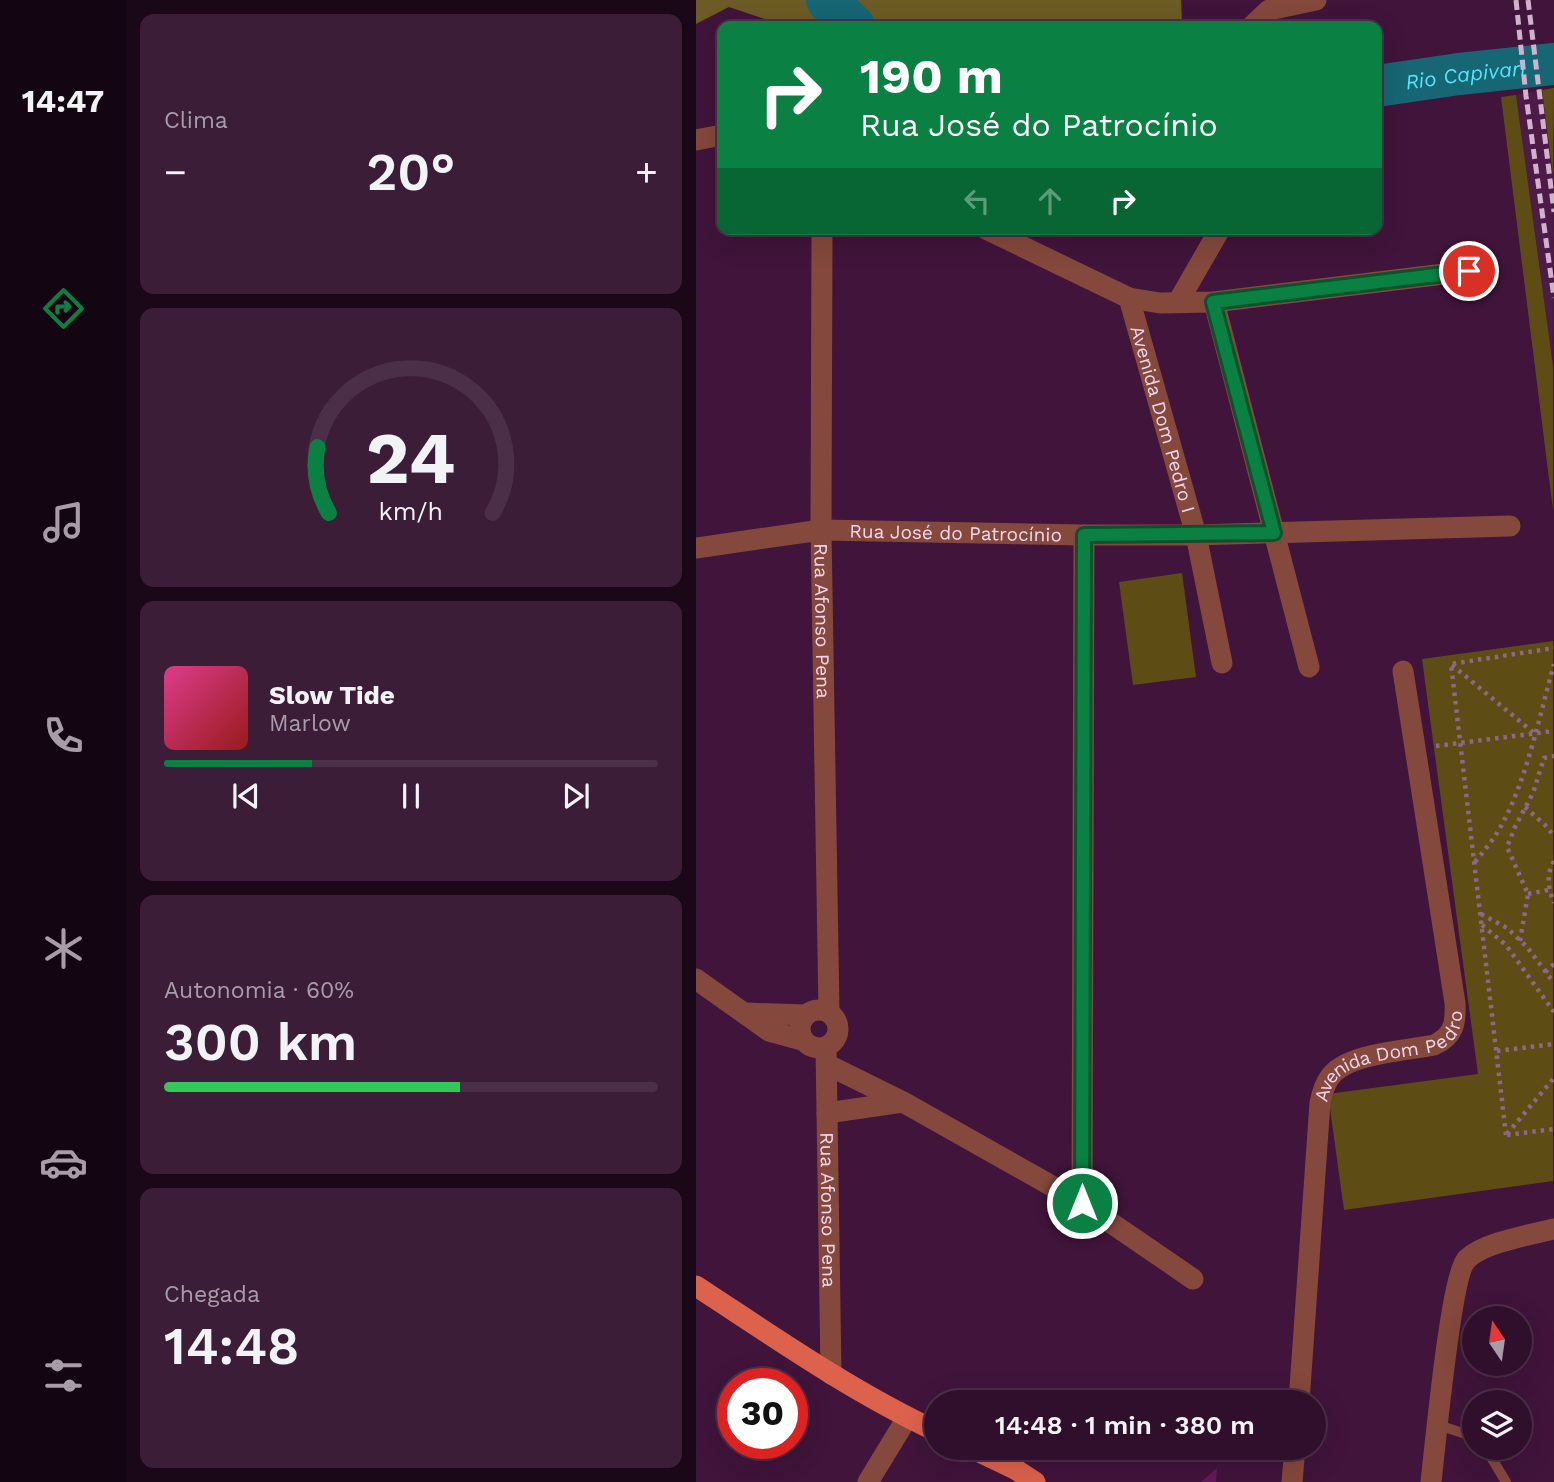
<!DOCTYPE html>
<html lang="pt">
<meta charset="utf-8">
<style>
:root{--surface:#300f2c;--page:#3c1d38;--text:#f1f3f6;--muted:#a89ca9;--line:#4b2f48;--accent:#0b8043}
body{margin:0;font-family:"Work Sans",sans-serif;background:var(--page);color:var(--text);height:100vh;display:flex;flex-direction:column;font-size:26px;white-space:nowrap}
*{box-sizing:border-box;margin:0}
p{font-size:23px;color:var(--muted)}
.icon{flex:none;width:38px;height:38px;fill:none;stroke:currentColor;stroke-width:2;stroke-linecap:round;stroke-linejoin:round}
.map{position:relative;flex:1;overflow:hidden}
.sheet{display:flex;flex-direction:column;gap:14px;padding:14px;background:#1a0818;width:570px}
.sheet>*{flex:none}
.banner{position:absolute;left:21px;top:21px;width:665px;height:214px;border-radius:14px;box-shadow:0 7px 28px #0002,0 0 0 2px var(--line);background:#0b8043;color:#fff;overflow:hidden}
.needle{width:46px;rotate:347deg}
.tools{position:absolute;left:766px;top:1306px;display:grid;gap:14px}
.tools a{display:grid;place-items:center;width:70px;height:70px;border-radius:50%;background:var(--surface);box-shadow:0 7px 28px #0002,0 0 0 2px var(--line);font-size:35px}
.speed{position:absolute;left:21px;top:1368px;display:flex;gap:14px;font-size:35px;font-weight:700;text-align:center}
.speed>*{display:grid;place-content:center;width:91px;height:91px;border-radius:50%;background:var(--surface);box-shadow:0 7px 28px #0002,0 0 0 2px var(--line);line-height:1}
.speed .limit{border:10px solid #d22;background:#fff;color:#111}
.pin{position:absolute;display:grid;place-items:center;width:60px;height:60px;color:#fff;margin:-30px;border:4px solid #fff;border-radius:50%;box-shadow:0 2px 7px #0007}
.me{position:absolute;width:77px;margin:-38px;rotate:0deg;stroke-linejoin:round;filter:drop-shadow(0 0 5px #0008)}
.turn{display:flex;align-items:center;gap:24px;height:147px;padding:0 28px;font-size:32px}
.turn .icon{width:91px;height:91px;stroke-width:2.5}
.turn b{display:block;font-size:49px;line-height:60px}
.lanes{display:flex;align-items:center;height:66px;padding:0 28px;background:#0003;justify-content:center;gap:35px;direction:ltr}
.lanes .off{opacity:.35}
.big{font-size:52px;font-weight:600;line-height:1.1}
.sheet .tile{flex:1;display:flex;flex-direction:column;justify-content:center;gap:10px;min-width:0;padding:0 24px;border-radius:14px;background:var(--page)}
.sheet .dial{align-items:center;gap:0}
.dial svg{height:182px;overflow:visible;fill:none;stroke:var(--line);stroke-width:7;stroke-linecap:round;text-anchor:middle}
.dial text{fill:var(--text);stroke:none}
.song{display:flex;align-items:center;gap:21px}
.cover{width:84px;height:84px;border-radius:10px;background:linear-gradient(135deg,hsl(330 70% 55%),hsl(0 70% 35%))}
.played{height:7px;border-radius:4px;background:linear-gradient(90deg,var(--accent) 30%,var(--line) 30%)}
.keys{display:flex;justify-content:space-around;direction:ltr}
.heat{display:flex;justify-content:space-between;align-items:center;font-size:38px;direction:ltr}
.charge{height:10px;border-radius:5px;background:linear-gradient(90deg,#34c759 60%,var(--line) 0)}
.trip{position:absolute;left:228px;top:1390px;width:402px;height:70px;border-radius:35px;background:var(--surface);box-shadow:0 7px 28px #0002,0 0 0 2px var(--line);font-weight:600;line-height:70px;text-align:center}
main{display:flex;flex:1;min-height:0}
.menu{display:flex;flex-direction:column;width:126px;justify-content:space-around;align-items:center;background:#130612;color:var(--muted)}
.menu .icon{width:49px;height:49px}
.menu .active{color:var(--accent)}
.menu b{font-size:32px;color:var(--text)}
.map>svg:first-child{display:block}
.built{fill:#4d1b47}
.green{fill:#5d4d14}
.forest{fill:#6c5b25}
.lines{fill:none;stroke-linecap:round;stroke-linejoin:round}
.river{stroke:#166674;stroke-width:42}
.building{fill:#601b59}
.path{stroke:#8c6787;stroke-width:4.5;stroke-dasharray:3.5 5;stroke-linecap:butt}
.lane{stroke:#84483c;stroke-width:10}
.street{stroke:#84483c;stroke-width:21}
.primary{stroke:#dc624b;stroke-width:21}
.rail{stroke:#d1b1cb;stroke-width:5;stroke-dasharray:10 5;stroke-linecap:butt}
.route-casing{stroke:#07532c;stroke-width:18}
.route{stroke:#0b8043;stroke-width:12}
.labels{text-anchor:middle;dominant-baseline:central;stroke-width:7;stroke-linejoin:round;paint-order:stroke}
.street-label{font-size:19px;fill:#f4d7ee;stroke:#350930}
.water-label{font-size:21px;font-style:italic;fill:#55e3fe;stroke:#350930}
</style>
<main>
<nav class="menu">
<b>14:47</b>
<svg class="icon active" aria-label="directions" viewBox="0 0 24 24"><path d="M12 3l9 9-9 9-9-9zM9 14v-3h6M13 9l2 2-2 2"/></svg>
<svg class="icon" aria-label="music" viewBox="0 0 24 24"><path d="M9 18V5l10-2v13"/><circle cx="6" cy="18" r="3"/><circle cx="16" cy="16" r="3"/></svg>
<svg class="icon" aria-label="phone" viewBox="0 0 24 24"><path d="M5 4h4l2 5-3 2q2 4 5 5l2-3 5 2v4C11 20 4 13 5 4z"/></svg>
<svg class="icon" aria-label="climate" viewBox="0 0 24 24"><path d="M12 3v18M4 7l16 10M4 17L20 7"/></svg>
<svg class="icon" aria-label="car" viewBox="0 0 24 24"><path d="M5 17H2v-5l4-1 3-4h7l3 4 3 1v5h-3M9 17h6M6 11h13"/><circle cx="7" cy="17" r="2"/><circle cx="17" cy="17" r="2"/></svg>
<svg class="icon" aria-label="filters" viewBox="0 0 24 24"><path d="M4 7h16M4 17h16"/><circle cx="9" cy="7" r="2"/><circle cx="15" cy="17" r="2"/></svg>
</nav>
<section class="sheet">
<div class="tile"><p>Clima</p>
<div class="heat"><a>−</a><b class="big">20°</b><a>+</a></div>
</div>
<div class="tile dial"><svg viewBox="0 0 100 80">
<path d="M14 69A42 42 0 1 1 86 69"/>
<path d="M14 69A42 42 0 0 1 9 40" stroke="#0b8043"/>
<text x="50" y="56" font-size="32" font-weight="700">24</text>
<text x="50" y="72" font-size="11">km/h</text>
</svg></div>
<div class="tile">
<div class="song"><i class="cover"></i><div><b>Slow Tide</b><p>Marlow</p></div></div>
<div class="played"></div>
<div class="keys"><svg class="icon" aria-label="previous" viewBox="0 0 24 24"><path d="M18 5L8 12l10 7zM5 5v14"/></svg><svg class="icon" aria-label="pause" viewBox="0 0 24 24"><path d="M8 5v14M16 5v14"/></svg><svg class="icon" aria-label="next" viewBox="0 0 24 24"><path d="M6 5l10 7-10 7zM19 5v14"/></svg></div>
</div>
<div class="tile"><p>Autonomia · 60%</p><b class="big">300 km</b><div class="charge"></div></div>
<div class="tile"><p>Chegada</p><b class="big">14:48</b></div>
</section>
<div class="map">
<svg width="858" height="1482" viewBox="0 0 858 1482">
<rect width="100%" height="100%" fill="#40143b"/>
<path class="built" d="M846 90 858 175 857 366 820 95Z"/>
<g class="green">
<path d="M857 88H858L857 175 846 90Z"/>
<path d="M820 95 857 366V510L805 97Z"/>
<path d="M486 573 500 677 437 685 423 582Z"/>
<path d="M857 641V1181L648 1210 632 1094 782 1074 726 659Z"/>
</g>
<path class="forest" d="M0 0H485L486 23V26H90L33 7 0 24Z"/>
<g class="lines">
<g class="river">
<path d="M131 0 158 26"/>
<path id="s1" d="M681 86 763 74 858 64"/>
</g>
</g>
<path class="building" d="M521 1468 520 1482H505Z"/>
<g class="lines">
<g class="path">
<path d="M756 665 838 733"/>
<path d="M740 746 858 731"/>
<path d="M829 807 849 825 858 836"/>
<path d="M858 861C850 875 852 888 858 903"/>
<path d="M779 862C786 853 793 845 799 836 829 790 843 717 858 664"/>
<path d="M832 894 852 890"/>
<path d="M785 914 811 928 831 947 858 983"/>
<path d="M786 925 810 945 858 1012"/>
<path d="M824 941 832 894 811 847 819 827 837 793 848 758 858 756"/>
<path d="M849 972 858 964"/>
<path d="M801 1051 858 1044"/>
<path d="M811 1134 858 1078"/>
<path d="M810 1135 755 664 858 648"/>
<path d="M811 1135 858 1129"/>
</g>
<g class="lane">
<path d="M742 1425 779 1437"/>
<path d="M789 1447 810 1482"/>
</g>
<g class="street">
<path d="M556 26 573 10 620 0"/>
<path d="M0 140 26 135"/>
<path id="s2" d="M126 229 125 530 133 1012"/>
<path d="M290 229 433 298 464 303 518 302 773 271"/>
<path id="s3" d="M433 298 500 535 526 663"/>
<path d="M482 302 524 229"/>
<path d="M518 302 613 667"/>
<path id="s4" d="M0 548 125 530 388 535H500L814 526"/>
<path d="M0 979 73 1031 106 1040"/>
<circle cx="123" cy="1029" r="19"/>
<path d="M48 1013 109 1015"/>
<path id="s5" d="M130 1047 135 1374"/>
<path d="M132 1065 207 1102 386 1203 497 1279"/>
<path d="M131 1113 207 1102"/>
<path d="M386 1203 388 535"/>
<path id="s6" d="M603 1402 624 1103C626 1093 628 1085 634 1077 651 1053 710 1051 738 1045 758 1036 760 1023 759 1003L707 671"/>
<path d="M172 1482 211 1418"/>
<path d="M596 1482 599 1447"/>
<path d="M735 1482C739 1448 755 1274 771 1259 789 1242 834 1235 858 1229"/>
</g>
<g class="primary">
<path d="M0 1286C78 1337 155 1391 240 1431"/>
<path d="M273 1447 319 1469 339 1482"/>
</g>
<g class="rail">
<path d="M820 0 830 96 858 298"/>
<path d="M832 0 858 212"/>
</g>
</g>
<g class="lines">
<g class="route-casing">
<path id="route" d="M386 1203 388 535 578 533 517 302 773 271"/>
</g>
<use href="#route" class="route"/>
</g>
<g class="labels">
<g class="street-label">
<text stroke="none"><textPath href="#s3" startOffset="126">Avenida Dom Pedro I</textPath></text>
<text stroke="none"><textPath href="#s4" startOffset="261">Rua José do Patrocínio</textPath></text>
<text stroke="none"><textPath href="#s2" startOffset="392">Rua Afonso Pena</textPath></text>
<text stroke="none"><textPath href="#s6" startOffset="392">Avenida Dom Pedro</textPath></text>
<text stroke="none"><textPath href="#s5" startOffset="163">Rua Afonso Pena</textPath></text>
</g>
<g class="water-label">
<text stroke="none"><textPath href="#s1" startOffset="89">Rio Capivari</textPath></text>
</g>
</g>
</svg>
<div class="tools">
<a><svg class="needle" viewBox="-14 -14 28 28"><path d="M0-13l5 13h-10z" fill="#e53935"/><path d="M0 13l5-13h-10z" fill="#a89ca9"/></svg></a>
<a><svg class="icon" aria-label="layers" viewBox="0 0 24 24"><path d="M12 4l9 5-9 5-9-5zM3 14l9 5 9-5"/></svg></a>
</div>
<div class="speed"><div class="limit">30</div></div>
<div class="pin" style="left:773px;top:271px;background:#d93025"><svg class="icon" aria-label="arrive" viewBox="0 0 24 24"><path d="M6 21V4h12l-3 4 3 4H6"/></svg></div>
<svg class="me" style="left:386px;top:1203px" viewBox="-20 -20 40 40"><circle r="17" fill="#0b8043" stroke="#fff" stroke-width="3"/><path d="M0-11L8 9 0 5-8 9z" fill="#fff"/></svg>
<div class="trip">14:48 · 1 min · 380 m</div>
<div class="banner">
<div class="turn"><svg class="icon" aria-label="right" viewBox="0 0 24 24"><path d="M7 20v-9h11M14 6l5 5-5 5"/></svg><div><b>190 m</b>Rua José do Patrocínio</div></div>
<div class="lanes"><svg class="icon off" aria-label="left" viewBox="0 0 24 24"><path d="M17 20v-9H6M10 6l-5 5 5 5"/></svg><svg class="icon off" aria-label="ahead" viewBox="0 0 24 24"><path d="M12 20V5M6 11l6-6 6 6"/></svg><svg class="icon" aria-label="right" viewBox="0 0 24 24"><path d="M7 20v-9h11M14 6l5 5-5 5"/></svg></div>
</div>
</div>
</main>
